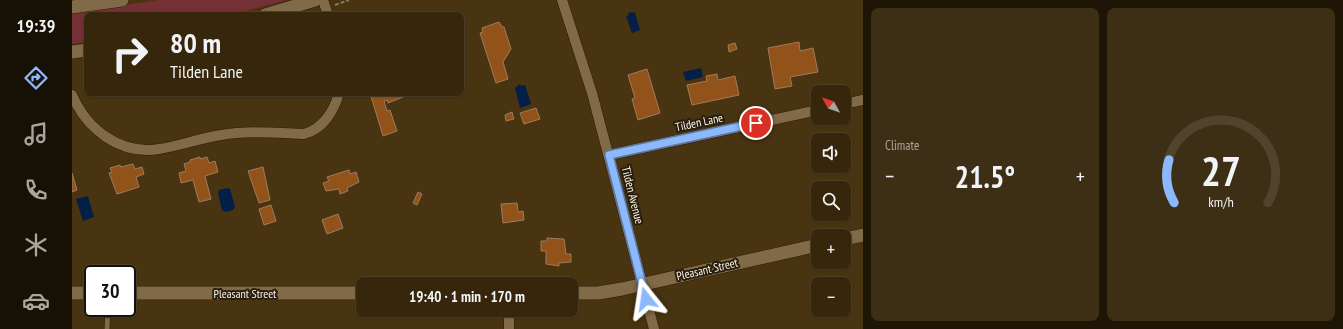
<!DOCTYPE html>
<meta charset="utf-8">
<style>
:root{--surface:#36270c;--page:#3d2f15;--text:#f1f3f6;--muted:#aaa59d;--line:#50442d;--accent:#8cb9fc}
body{margin:0;font-family:"PT Sans Narrow",sans-serif;background:var(--page);color:var(--text);height:100vh;display:flex;flex-direction:column;font-size:15px;white-space:nowrap}
*{box-sizing:border-box;margin:0}
p{font-size:13px;color:var(--muted)}
.icon{flex:none;width:22px;height:22px;fill:none;stroke:currentColor;stroke-width:2;stroke-linecap:round;stroke-linejoin:round}
.map{position:relative;flex:1;overflow:hidden}
.side{display:flex;flex-direction:column;gap:8px;padding:8px;background:#1e1507;width:480px}
.side>*{flex:none}
.banner{position:absolute;left:12px;top:12px;width:380px;height:84px;border-radius:8px;box-shadow:0 1px 3px #0004,0 0 0 1px var(--line);background:#36270c;color:var(--text);overflow:hidden}
.needle{width:26px;rotate:310deg}
.buttons{position:absolute;left:739px;top:85px;display:grid;gap:8px}
.buttons a{display:grid;place-items:center;width:40px;height:40px;border-radius:8px;background:var(--surface);box-shadow:0 1px 3px #0004,0 0 0 1px var(--line);font-size:20px}
.speed{position:absolute;left:12px;top:265px;display:flex;gap:8px;font-size:20px;font-weight:700;text-align:center}
.speed>*{display:grid;place-content:center;width:52px;height:52px;border-radius:50%;background:var(--surface);box-shadow:0 1px 3px #0004,0 0 0 1px var(--line);line-height:1}
.speed .limit{border:2px solid #111;border-radius:6px;background:#fff;color:#111}
.pin{position:absolute;display:grid;place-items:center;width:34px;height:34px;color:#fff;margin:-17px;border:2px solid #fff;border-radius:50%;box-shadow:0 1px 4px #0007}
.me{position:absolute;width:44px;margin:-22px;rotate:345deg;stroke-linejoin:round;filter:drop-shadow(0 0 3px #0008)}
.turn{display:flex;align-items:center;gap:14px;height:84px;padding:0 20px;font-size:18px}
.turn .icon{width:52px;height:52px;stroke-width:2.5}
.turn b{display:block;font-size:28px;line-height:34px}
.big{font-size:30px;font-weight:600;line-height:1.1}
.side .card{flex:1;display:flex;flex-direction:column;justify-content:center;gap:6px;min-width:0;padding:0 14px;border-radius:8px;background:var(--page)}
.side .dial{align-items:center;gap:0}
.dial svg{height:104px;overflow:visible;fill:none;stroke:var(--line);stroke-width:7;stroke-linecap:round;text-anchor:middle}
.dial text{fill:var(--text);stroke:none}
.heat{display:flex;justify-content:space-between;align-items:center;font-size:22px;direction:ltr}
.side .tiles{flex:1;display:grid;gap:8px;grid-template-columns:repeat(2,1fr)}
.trip{position:absolute;left:284px;top:277px;width:222px;height:40px;border-radius:8px;background:var(--surface);box-shadow:0 1px 3px #0004,0 0 0 1px var(--line);font-weight:600;line-height:40px;text-align:center}
main{display:flex;flex:1;min-height:0}
.menu{display:flex;flex-direction:column;width:72px;justify-content:space-around;align-items:center;background:#161005;color:var(--muted)}
.menu .icon{width:28px;height:28px}
.menu .on{color:var(--accent)}
.menu b{font-size:18px;color:var(--text)}
.map>svg:first-child{display:block}
.green{fill:#733135}
.water{fill:#041f47}
.building{fill:#91531a;stroke:#9e7b61}
.lines{fill:none;stroke-linecap:round;stroke-linejoin:round}
.service-casing{stroke:#2b1c02;stroke-width:6}
.minor-casing{stroke:#2b1c02;stroke-width:11}
.tertiary-casing{stroke:#2b1c02;stroke-width:14}
.path{stroke:#8b7a5e;stroke-width:2;stroke-dasharray:4 2;stroke-linecap:butt}
.service{stroke:#816a47;stroke-width:5}
.minor{stroke:#816a47;stroke-width:10}
.tertiary{stroke:#816a47;stroke-width:13}
.route-casing{stroke:#5b78a4;stroke-width:10}
.route{stroke:#8cb9fc;stroke-width:7}
.labels{text-anchor:middle;dominant-baseline:central;stroke-width:4;stroke-linejoin:round;paint-order:stroke}
.street-label{font-size:12px;fill:#fef3e4;stroke:#271e0f}
</style>
<main>
<nav class="menu">
<b>19:39</b>
<svg class="icon on" aria-label="directions" viewBox="0 0 24 24"><path d="M12 3l9 9-9 9-9-9zM9 14v-3h6M13 9l2 2-2 2"/></svg>
<svg class="icon" aria-label="music" viewBox="0 0 24 24"><path d="M9 18V5l10-2v13"/><circle cx="6" cy="18" r="3"/><circle cx="16" cy="16" r="3"/></svg>
<svg class="icon" aria-label="phone" viewBox="0 0 24 24"><path d="M5 4h4l2 5-3 2q2 4 5 5l2-3 5 2v4C11 20 4 13 5 4z"/></svg>
<svg class="icon" aria-label="climate" viewBox="0 0 24 24"><path d="M12 3v18M4 7l16 10M4 17L20 7"/></svg>
<svg class="icon" aria-label="car" viewBox="0 0 24 24"><path d="M5 17H2v-5l4-1 3-4h7l3 4 3 1v5h-3M9 17h6M6 11h13"/><circle cx="7" cy="17" r="2"/><circle cx="17" cy="17" r="2"/></svg>
</nav>
<div class="map">
<svg width="791" height="329" viewBox="0 0 791 329">
<rect width="100%" height="100%" fill="#483410"/>
<path class="green" d="M86 0H215L158 15H15V42L0 44V13Z"/>
<g class="water">
<path d="M561 12 563 13 568 30 560 33 554 16 557 15 556 13Z"/>
<path d="M629 68 631 77 614 81 611 72Z"/>
<path d="M448 84 449 86 453 85 459 104 448 108 443 88Z"/>
<path d="M155 188 158 189 163 207 161 210 154 212 150 210 146 193 147 190Z"/>
<path d="M16 196 22 217 11 221 4 199Z"/>
</g>
<g class="building">
<path d="M427 22 430 27H432L439 49 431 62 436 79 424 83 408 33 411 32 410 28Z"/>
<path d="M727 42 728 51 741 48 746 72 718 77 720 86 703 89 696 48Z"/>
<path d="M663 43 665 49 657 52 656 45Z"/>
<path d="M575 69 588 113 566 120 560 99 563 98 556 75Z"/>
<path d="M645 74 646 80 663 76 667 95 620 105 615 85 635 81 634 76Z"/>
<path d="M298 93H341L316 103 315 100 312 101 315 111 318 110 325 131 311 136Z"/>
<path d="M464 108 468 119 452 124 448 113Z"/>
<path d="M440 112 442 119 434 121 433 115Z"/>
<path d="M128 157V159L135 157 137 163 143 161 146 172 133 176 139 199 127 202 121 180 109 183 107 173 114 171 112 164 118 162V160Z"/>
<path d="M61 164 63 169 70 167 72 174 64 177 67 187 45 194 37 173 40 172 38 168 48 165 49 167Z"/>
<path d="M191 167 198 200 187 203 176 171Z"/>
<path d="M277 170 278 174 284 172 287 182 275 188 276 191 268 194 267 189 254 191 251 183 257 181 255 177Z"/>
<path d="M0 173 5 190 0 192Z"/>
<path d="M346 192 350 194 345 205 341 203Z"/>
<path d="M445 203 446 212 451 211 452 220 431 223 429 204Z"/>
<path d="M199 205 204 221 192 225 187 209Z"/>
<path d="M266 214 271 228 255 234 250 220Z"/>
<path d="M475 238 492 239 494 254H499V262L487 263V266L474 264V251H469V241H475Z"/>
</g>
<g class="lines">
<g class="service-casing">
<path id="service" d="M35 329 36 308"/>
</g>
<g class="minor-casing">
<g id="minor">
<path d="M251 0 256 15"/>
<path d="M490 0 520 93 582 329"/>
<path d="M0 95C15 129 47 155 87 149 108 146 128 138 149 135 176 130 205 133 232 134 251 129 262 111 267 93"/>
<path d="M772 104 791 100"/>
<path d="M537 155 746 110"/>
<path d="M437 329V310"/>
</g>
</g>
<g class="tertiary-casing">
<g id="tertiary">
<path d="M0 7 50 0"/>
<path d="M193 15 243 0"/>
<path d="M0 52 15 50"/>
<path d="M772 239 791 235"/>
<path d="M0 293H21"/>
<path d="M55 293H291"/>
<path d="M499 293H526L550 289 746 245"/>
</g>
</g>
<path class="path" d="M263 5 277 0"/>
<use href="#service" class="service"/>
<use href="#minor" class="minor"/>
<use href="#tertiary" class="tertiary"/>
</g>
<g class="lines">
<g class="route-casing">
<path id="route" d="M574 299 537 155 684 123"/>
</g>
<use href="#route" class="route"/>
</g>
<g class="labels">
<g class="street-label">
<text transform="translate(627 122) rotate(-12)">Tilden Lane</text>
<text transform="translate(561 195) rotate(76)">Tilden Avenue</text>
<text transform="translate(635 269) rotate(-13)">Pleasant Street</text>
<text x="173" y="293">Pleasant Street</text>
</g>
</g>
</svg>
<div class="buttons">
<a><svg class="needle" viewBox="-14 -14 28 28"><path d="M0-13l5 13h-10z" fill="#e53935"/><path d="M0 13l5-13h-10z" fill="#aaa59d"/></svg></a>
<a><svg class="icon" aria-label="sound" viewBox="0 0 24 24"><path d="M4 9h4l5-4v14l-5-4H4zM17 9q2 3 0 6"/></svg></a>
<a><svg class="icon" aria-label="search" viewBox="0 0 24 24"><circle cx="10" cy="10" r="6"/><path d="M15 15l6 6"/></svg></a>
<a>+</a>
<a>−</a>
</div>
<div class="speed"><div class="limit">30</div></div>
<div class="pin" style="left:684px;top:123px;background:#d93025"><svg class="icon" aria-label="arrive" viewBox="0 0 24 24"><path d="M6 21V4h12l-3 4 3 4H6"/></svg></div>
<svg class="me" style="left:574px;top:299px" viewBox="-20 -20 40 40"><path d="M0-17L14 15 0 8-14 15z" fill="#8cb9fc" stroke="#fff" stroke-width="4"/></svg>
<div class="trip">19:40 · 1 min · 170 m</div>
<div class="banner">
<div class="turn"><svg class="icon" aria-label="right" viewBox="0 0 24 24"><path d="M7 20v-9h11M14 6l5 5-5 5"/></svg><div><b>80 m</b>Tilden Lane</div></div>
</div>
</div>
<section class="side">
<div class="tiles">
<div class="card"><p>Climate</p>
<div class="heat"><a>−</a><b class="big">21.5°</b><a>+</a></div>
</div>
<div class="card dial"><svg viewBox="0 0 100 80">
<path d="M14 69A42 42 0 1 1 86 69"/>
<path d="M14 69A42 42 0 0 1 10 36" stroke="#8cb9fc"/>
<text x="50" y="56" font-size="32" font-weight="700">27</text>
<text x="50" y="72" font-size="11">km/h</text>
</svg></div>
</div>
</section>
</main>
